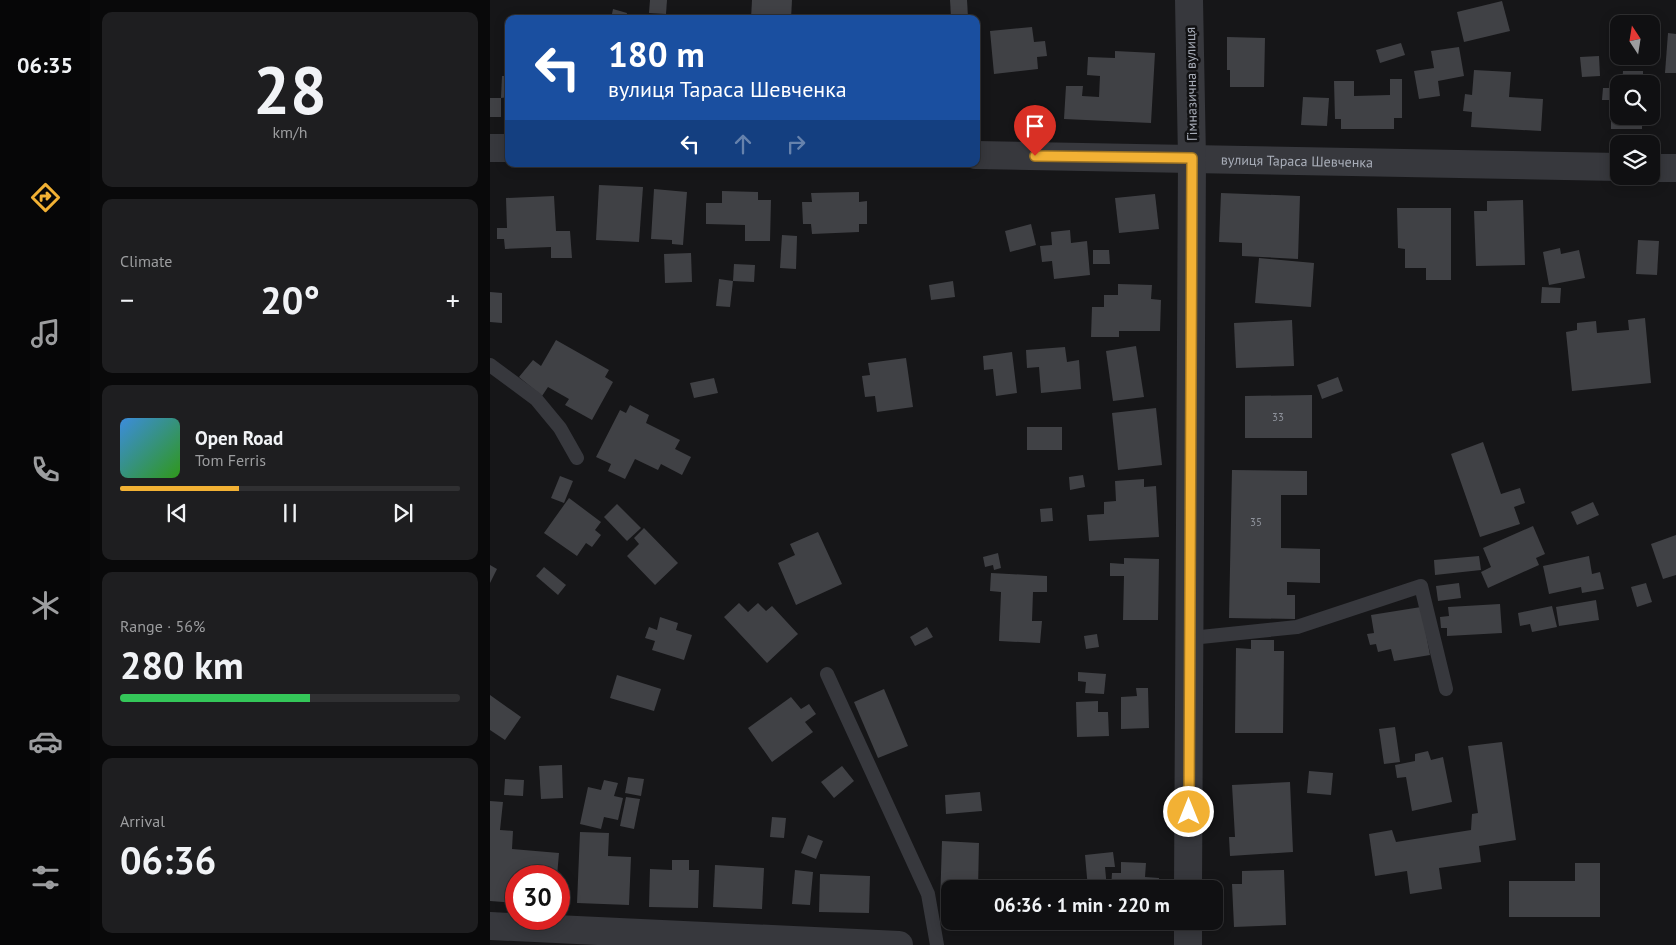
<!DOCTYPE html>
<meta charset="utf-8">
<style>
:root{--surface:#101012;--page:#1e1e20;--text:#f1f3f6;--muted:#9c9d9f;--line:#303032;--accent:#f2b134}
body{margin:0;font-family:"PT Sans",sans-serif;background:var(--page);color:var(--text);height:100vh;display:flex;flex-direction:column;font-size:19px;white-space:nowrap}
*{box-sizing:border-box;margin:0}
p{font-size:16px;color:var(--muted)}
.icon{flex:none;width:28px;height:28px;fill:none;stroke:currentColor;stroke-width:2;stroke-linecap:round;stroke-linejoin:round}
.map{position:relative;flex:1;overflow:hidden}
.details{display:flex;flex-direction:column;gap:12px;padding:12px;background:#09090a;width:400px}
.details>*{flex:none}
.hud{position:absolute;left:15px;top:15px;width:475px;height:152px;border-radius:10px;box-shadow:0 2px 12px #0003,0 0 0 1px var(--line);background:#1a4fa0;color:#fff;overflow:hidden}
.needle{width:32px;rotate:348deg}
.fabs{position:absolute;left:1120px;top:15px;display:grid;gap:10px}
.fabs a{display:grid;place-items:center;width:50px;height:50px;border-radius:10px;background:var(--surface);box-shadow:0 2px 12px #0003,0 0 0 1px var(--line);font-size:25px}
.speed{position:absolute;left:15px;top:865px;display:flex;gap:10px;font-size:25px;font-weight:700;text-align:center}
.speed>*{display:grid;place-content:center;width:65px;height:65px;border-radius:50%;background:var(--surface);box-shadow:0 2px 12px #0003,0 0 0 1px var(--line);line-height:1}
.speed .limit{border:8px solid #d22;background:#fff;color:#111}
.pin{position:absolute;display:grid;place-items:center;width:42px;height:42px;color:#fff;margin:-51px -21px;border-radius:50% 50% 50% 0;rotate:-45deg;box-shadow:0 0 5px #0007}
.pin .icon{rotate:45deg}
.me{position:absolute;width:55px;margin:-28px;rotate:0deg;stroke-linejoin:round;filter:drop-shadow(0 0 4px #0008)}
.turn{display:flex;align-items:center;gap:18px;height:105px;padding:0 20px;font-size:22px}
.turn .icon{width:65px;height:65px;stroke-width:2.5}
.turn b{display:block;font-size:35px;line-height:42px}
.lanes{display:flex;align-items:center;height:48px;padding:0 20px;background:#0003;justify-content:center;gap:25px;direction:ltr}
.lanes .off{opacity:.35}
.big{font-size:38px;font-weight:800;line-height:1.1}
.details .widget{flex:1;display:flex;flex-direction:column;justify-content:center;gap:8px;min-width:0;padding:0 18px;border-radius:10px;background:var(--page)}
.details .dial{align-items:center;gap:0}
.dial b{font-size:65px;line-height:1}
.song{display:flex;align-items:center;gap:15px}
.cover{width:60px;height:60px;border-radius:8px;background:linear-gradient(135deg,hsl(210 70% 55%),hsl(110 70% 35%))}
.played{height:5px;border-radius:2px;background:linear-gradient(90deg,var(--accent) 35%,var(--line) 35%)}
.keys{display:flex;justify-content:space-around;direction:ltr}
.heat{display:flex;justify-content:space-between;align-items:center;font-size:28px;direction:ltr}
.charge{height:8px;border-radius:4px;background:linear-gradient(90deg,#34c759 56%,var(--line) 0)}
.trip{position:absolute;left:451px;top:880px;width:282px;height:50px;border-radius:10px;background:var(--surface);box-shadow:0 2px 12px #0003,0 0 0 1px var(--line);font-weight:800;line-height:50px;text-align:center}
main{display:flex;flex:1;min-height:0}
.tabs{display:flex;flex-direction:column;width:90px;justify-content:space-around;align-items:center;background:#060607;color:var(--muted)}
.tabs .icon{width:35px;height:35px}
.tabs .selected{color:var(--accent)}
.tabs b{font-size:22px;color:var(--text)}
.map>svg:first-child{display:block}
.building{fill:#404145}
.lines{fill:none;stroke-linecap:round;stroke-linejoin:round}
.service{stroke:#37383d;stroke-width:14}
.minor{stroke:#37383d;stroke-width:28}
.route-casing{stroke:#9d7322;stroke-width:12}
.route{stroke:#f2b134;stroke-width:9}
.labels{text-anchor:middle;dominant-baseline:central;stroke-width:5;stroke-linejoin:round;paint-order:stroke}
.number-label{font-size:11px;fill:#8e929b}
.street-label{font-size:14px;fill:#a8adb8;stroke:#111113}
</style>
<main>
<nav class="tabs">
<b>06:35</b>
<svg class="icon selected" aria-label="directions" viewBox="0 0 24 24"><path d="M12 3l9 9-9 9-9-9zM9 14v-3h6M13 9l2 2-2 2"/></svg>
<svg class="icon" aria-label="music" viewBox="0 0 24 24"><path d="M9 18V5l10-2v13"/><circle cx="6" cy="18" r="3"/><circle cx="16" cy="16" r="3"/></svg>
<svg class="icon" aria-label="phone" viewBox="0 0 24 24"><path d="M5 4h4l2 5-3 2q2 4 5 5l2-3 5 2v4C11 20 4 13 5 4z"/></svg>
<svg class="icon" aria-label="climate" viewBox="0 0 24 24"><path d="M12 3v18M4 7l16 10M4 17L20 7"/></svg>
<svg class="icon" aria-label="car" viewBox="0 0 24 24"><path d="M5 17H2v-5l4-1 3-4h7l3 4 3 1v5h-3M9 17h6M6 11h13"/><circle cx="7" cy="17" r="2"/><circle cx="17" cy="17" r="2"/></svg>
<svg class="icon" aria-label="filters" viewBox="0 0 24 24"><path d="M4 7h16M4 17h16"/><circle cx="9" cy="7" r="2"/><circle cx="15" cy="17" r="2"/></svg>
</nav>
<section class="details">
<div class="widget dial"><b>28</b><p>km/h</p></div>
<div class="widget"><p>Climate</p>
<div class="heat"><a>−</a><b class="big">20°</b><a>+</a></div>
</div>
<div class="widget">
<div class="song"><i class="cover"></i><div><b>Open Road</b><p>Tom Ferris</p></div></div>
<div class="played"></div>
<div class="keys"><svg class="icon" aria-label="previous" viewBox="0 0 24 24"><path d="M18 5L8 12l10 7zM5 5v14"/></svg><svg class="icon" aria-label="pause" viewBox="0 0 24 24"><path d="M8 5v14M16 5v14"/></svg><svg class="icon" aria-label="next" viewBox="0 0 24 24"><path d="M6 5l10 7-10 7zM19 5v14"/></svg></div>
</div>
<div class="widget"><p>Range · 56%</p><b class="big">280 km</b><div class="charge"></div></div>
<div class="widget"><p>Arrival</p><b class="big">06:36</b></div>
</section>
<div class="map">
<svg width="1186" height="945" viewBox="0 0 1186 945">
<rect width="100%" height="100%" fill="#161618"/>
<g class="building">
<path d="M160 0H177L176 14 159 13Z"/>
<path d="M262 0H302L301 19H261Z"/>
<path d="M460 0H477L478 17H461Z"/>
<path d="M1012 1 1020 31 974 42 967 12Z"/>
<path d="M123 9 137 13 136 19H121Z"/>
<path d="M1122 20 1139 23 1129 24V39L1119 37Z"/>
<path d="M542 27 544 42 555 41 557 56 547 57 548 69 504 74 500 31Z"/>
<path d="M1178 33 1186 34V73H1175Z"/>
<path d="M737 37 775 38 774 87H740V70H737Z"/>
<path d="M911 43 915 55 890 63 886 50Z"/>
<path d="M969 47 974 76 948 81 950 96 929 99 924 71 944 68 941 51Z"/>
<path d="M625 51 665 53 661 123 574 119 576 86H593L592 96 609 97 610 76 597 75 598 57 625 58Z"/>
<path d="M1109 56 1110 76 1092 77 1090 57Z"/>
<path d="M984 70 1021 72 1019 97 1053 99 1051 131 981 127 982 112 973 111 975 94 982 95Z"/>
<path d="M1133 71H1153V84H1132Z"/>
<path d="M12 76H19V97L11 98Z"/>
<path d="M900 79H912V118H904V129H851V119H845L844 81H864V96L900 95Z"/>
<path d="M1113 88H1129V116H1152V129H1121V100H1112Z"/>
<path d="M813 97 839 98 837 126 811 125Z"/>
<rect x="0" y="98" width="11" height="19"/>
<path d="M109 185 153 187 149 242 106 240Z"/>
<path d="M164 189 197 192 193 245 182 244V240L161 239Z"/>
<path d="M232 191 268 192V200H281L280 241H255V225L216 224V203H232Z"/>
<path d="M369 192V202L377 201V224H369V232L322 234 321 224H313L312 202H322L321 193Z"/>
<path d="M731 193 810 196 808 259 752 256V243L729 242Z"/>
<path d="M665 194 669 229 629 233 625 198Z"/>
<path d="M64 196 66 231H80L82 258H61V247L15 249 14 239H7V228H17L16 198Z"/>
<path d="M1033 200 1035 265 986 266 984 211H997V201Z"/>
<path d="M907 208H961V280H936V268H915V249L908 248Z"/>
<path d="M541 224 546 245 520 252 515 231Z"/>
<path d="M580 230 581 243 597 241 600 275 564 279 562 261 552 262 550 246 562 245 561 232Z"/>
<path d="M292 235 307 236 306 269 290 268Z"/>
<path d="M1148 240 1169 241 1167 275 1146 274Z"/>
<path d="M1070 248 1071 254 1089 250 1095 278 1059 285 1053 252Z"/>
<path d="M603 250H619L620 264H603Z"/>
<path d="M201 253 202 282 175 283 174 254Z"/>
<path d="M769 258 824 263 821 307 765 303Z"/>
<path d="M244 264 265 265 264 282 243 281Z"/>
<path d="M229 279 243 281 240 307 226 306Z"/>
<path d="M463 281 465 297 441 300 439 285Z"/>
<path d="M628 284 662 285 661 299 671 300 670 331H629V337H601L602 307H614V295H628Z"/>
<path d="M1052 287 1071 288 1070 303H1051Z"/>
<path d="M0 292 12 293V323L0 322Z"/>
<path d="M1155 318 1161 383 1082 391 1076 332 1087 330V323L1106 321 1107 333 1139 330 1138 320Z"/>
<path d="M802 320 804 366 746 368 744 323Z"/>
<path d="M66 340 119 370 115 377 123 382 102 420 75 405 79 399 58 387 52 396 29 377 43 360 51 366Z"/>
<path d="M646 346 654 397 623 401 616 351Z"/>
<path d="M575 347 577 362 589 360 591 389 551 393 549 367 537 368 536 350Z"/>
<path d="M522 352 527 393 506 396 503 369 494 370 493 356Z"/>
<path d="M416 358 423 407 387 412 385 396 375 397 372 376 380 375 378 363Z"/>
<path d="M848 377 853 391 832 399 827 385Z"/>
<path d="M224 378 228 393 204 398 200 383Z"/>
<path d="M822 395V438H755V396Z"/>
<path d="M140 405 159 415 156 423 190 440 185 449 201 457 192 475 171 464 168 470 145 459 135 479 118 471 121 464 106 457 130 410 136 413Z"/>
<path d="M666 408 672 465 628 470 622 413Z"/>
<rect x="537" y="427" width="35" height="23"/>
<path d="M993 442 1011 494 1030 488 1035 503 1024 507 1030 524 990 537 961 454Z"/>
<path d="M742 470 817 471V495H791V548L830 549V583L797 582V595H805V619L739 618Z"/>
<path d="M593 475 595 487 580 490 579 477Z"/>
<path d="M70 476 83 481 74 503 61 498Z"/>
<path d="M654 479V487L666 486 669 537 599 541 597 515 614 514V502L626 501 625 481Z"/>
<path d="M79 498 111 522 105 530 111 535 102 547 96 543 87 556 54 533Z"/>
<path d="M1103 502 1109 515 1087 525 1081 512Z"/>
<path d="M127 504 151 528 137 541 114 517Z"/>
<path d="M562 508 563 521 551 522 550 509Z"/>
<path d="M1043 526 1055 554 1046 558 1049 565 998 588 991 572 1001 567 993 548Z"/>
<path d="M154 528 188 563 165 585 137 556 149 544 144 538Z"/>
<path d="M328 532 352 584 306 605 288 563 305 555 300 544Z"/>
<path d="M1186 535V575L1173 579 1161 544Z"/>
<path d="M508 553 511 568 504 570 503 565 495 567 493 557Z"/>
<path d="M989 556 991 570 945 575 944 560Z"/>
<path d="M1099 556 1102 574 1110 572 1114 589 1092 593 1091 587 1059 594 1053 566Z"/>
<path d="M634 558 669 559 668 620H633L634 576H620V563L634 564Z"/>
<path d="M0 565 7 569 0 583Z"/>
<path d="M54 567 76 585 68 595 46 576Z"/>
<path d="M501 573 557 576V592H543L542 621H552L550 643 509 641 511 592 500 591Z"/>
<path d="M969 583 971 598 948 601 946 586Z"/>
<path d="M1156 583 1162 602 1147 607 1141 587Z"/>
<path d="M1106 600 1109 620 1069 626 1066 607Z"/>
<path d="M249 603 258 612 268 603 276 611 282 606 308 634 277 663 234 617Z"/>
<path d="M1010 604 1012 633 957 636V628H951L950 617 959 616 958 607Z"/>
<path d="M1062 606 1067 627 1042 632 1040 624 1030 626 1028 613Z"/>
<path d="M931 607 940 655 904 661 901 649 888 652 886 644 880 645 877 634 884 633 881 615Z"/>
<path d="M170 617 188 623 186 630 202 635 194 660 162 650 165 641 155 638 159 627 167 630Z"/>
<path d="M437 627 443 637 425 646 420 637Z"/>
<path d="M607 634 609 647 596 649 594 636Z"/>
<path d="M761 640H784V651H794L793 733H745L746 648 761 649Z"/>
<path d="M588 672 616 674 614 694 595 693 596 682 588 681Z"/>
<path d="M127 675 171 689 164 711 120 698Z"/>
<path d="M646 688H658L659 728 631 729V697L647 696Z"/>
<path d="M394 689 418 746 388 758 364 702Z"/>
<path d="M0 695 31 717 15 740 0 730Z"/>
<path d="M301 697 311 709 319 704 326 714 315 722 323 732 282 762 258 728Z"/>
<path d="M608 701V712H618L619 736 587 737 586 702Z"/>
<path d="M905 727 910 762 894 764 889 729Z"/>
<path d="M1012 742 1026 840 989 846 991 862 949 868 952 889 920 894 917 871 885 876 879 834 902 830 906 842 981 830 982 814 988 813 978 746Z"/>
<path d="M938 751 941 760 953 757 962 802 922 811 916 777 907 778 905 765 925 761V754Z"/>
<path d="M72 765 73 798 51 799 49 766Z"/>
<path d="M352 766 364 781 344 798 331 782Z"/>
<path d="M819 771 843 773 841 795 817 793Z"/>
<path d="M138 777 154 779 151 796 135 793Z"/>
<path d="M15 779 34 780 33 796 14 795Z"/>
<path d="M114 780 128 783 124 796 133 798 128 820 114 817 111 829 90 824 98 787 111 790Z"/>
<path d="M800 782 803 852 740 856 739 837H745L742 785Z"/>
<path d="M490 792 492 811 456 814 455 795Z"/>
<path d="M136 797 150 799 144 829 130 826Z"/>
<path d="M0 801 13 802 10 830 23 831 22 849 69 853 67 876H26V903L0 901Z"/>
<path d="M282 817 296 818 294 838 280 837Z"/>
<path d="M90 832 119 833 118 856 141 857 139 905 87 903Z"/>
<path d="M318 835 333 841 326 859 311 853Z"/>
<path d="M452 841 489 843 488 889H460V905H450Z"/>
<path d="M623 852 625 867H615L617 889H598L595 855Z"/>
<path d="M182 860H199V870H209L208 908 159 907 160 869 182 870Z"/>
<path d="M631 862 656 863 655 877 669 878V889H621L622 873H631Z"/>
<path d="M1085 863H1110V917H1019V881H1085Z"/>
<path d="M225 865 274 868 272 909 223 907Z"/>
<path d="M305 870 323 872 320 905 302 904Z"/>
<path d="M794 870 796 925 744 927 742 884H752V871Z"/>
<path d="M330 874 380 876 379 913 329 912Z"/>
</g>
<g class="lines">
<g class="service">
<path d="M0 365 46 399 70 428 87 458"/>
<path d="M701 638 807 627 931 586 956 689"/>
<path d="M337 674 438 894 447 945"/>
</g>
<g class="minor">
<path d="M0 148H19"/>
<path id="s1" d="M486 155 1129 167"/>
<path d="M1161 168H1186"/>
<path d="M698 889 702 158 699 0"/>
<path d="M0 926 409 945"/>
<path d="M698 945V921"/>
</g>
</g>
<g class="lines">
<g class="route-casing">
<path id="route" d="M545 156 702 158 699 812"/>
</g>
<use href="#route" class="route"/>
</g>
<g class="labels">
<g class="number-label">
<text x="788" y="417">33</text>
<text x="766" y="522">35</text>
</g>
<g class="street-label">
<text transform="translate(701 84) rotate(-91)">Гімназична вулиця</text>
<text stroke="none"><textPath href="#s1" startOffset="321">вулиця Тараса Шевченка</textPath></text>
</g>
</g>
</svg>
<div class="fabs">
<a><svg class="needle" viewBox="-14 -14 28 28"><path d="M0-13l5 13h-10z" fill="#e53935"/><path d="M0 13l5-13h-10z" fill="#9c9d9f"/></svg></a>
<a><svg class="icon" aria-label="search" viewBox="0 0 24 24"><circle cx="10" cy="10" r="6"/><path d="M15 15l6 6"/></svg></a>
<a><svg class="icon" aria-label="layers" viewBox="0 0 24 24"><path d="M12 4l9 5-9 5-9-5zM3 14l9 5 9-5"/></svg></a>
</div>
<div class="speed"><div class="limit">30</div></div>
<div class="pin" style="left:545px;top:156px;background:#d93025"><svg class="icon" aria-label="arrive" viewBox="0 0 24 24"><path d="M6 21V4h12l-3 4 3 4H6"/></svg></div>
<svg class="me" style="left:699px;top:812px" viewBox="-20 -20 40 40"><circle r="17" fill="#f2b134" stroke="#fff" stroke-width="3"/><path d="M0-11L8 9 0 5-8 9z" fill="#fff"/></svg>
<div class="trip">06:36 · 1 min · 220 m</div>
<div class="hud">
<div class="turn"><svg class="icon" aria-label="left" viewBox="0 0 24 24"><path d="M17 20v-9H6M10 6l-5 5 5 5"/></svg><div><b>180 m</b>вулиця Тараса Шевченка</div></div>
<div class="lanes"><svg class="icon" aria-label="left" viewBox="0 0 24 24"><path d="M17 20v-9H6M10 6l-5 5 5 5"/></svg><svg class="icon off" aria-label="ahead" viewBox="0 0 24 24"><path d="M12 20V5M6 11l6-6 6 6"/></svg><svg class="icon off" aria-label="right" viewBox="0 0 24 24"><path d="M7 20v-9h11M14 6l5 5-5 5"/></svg></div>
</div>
</div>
</main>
